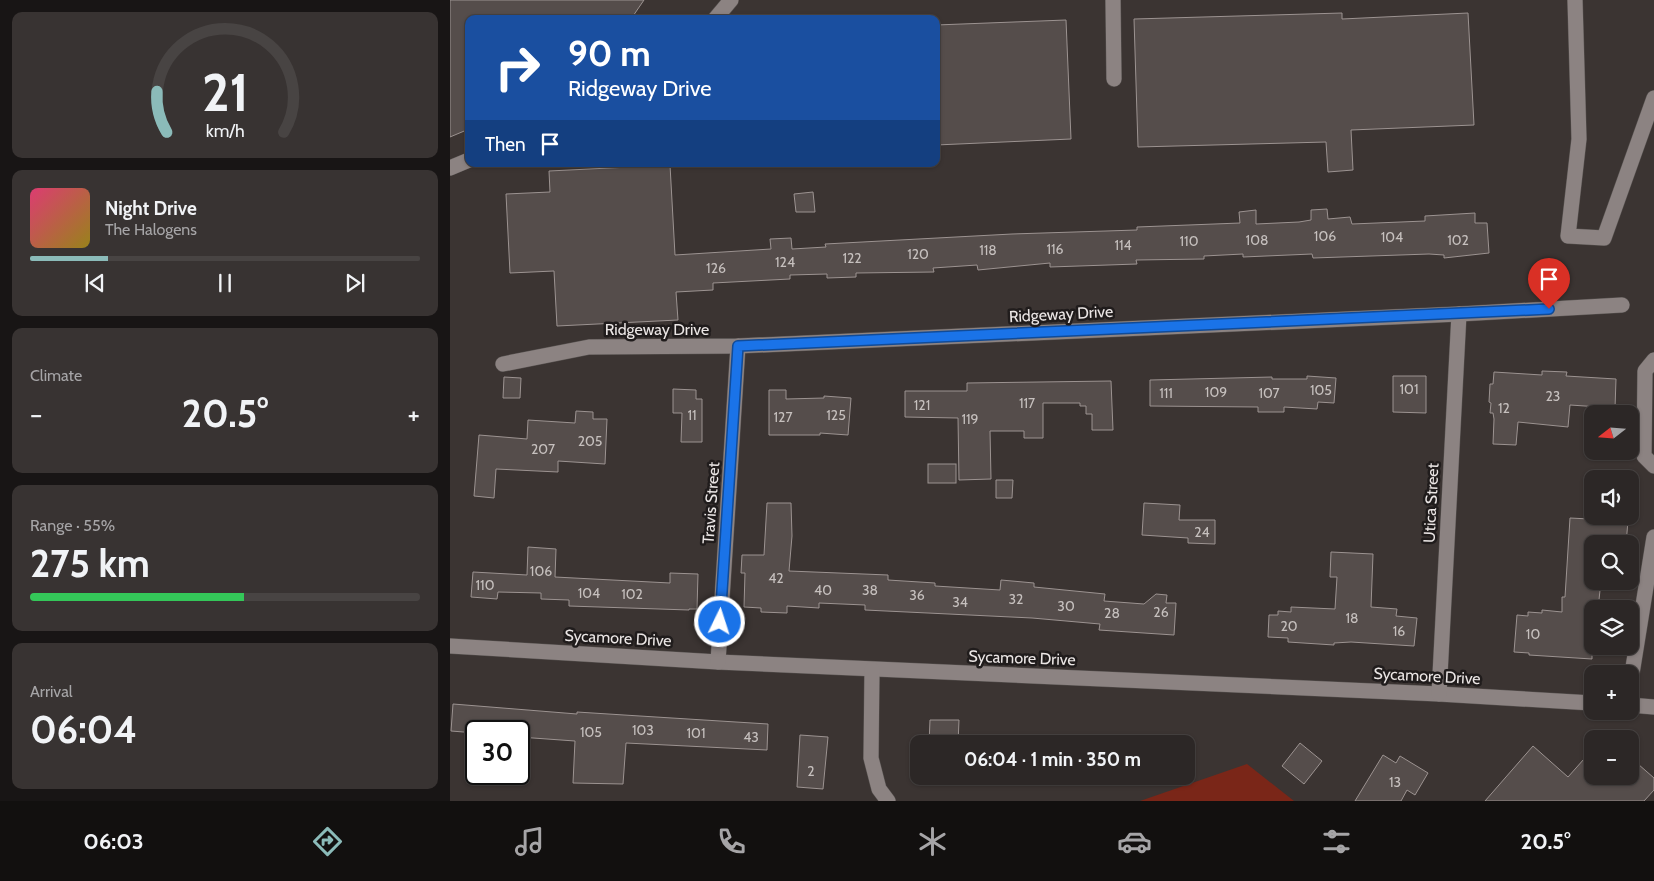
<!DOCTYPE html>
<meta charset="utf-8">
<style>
:root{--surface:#2c2726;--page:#383332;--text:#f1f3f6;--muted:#a6a5a7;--line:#484443;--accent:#8bbbb9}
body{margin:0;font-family:Cabin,sans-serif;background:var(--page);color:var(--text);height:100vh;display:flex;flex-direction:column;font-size:19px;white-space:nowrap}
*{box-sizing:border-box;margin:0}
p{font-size:16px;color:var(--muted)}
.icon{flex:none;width:28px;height:28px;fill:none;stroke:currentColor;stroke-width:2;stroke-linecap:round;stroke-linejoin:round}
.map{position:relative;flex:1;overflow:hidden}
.drawer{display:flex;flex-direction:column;gap:12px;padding:12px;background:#181515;width:450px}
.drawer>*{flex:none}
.guide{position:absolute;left:15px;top:15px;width:475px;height:152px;border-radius:10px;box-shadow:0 1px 4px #0004,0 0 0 1px var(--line);background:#1a4fa0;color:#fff;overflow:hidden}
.needle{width:32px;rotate:253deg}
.buttons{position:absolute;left:1134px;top:405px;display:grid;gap:10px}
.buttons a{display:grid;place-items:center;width:55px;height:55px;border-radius:10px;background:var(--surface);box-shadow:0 1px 4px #0004,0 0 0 1px var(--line);font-size:25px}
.speed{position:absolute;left:15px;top:720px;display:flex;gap:10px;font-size:25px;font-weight:700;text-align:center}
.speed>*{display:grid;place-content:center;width:65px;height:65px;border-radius:50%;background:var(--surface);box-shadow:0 1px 4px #0004,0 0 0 1px var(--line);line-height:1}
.speed .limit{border:2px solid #111;border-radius:8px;background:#fff;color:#111}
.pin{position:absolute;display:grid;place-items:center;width:42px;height:42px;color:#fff;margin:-51px -21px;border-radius:50% 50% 50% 0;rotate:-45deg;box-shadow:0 0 5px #0007}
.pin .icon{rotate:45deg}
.me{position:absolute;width:55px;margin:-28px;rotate:4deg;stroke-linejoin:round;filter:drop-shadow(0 0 4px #0008)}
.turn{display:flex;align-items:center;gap:18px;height:105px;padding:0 20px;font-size:22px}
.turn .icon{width:65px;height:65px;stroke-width:2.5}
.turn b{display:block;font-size:35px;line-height:42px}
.then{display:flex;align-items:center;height:48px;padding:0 20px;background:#0003;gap:10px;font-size:19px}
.big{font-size:38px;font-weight:700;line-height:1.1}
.drawer .card{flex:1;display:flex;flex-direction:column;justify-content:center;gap:8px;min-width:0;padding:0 18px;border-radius:10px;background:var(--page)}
.drawer .dial{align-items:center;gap:0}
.dial svg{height:130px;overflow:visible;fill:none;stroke:var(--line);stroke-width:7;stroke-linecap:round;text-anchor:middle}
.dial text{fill:var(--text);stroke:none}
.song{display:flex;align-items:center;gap:15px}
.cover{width:60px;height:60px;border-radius:8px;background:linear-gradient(135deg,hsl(340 70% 55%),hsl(50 70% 35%))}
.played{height:5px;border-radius:2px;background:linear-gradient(90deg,var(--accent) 20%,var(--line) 20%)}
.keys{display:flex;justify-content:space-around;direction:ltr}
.heat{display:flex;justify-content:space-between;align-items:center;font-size:28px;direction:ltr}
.charge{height:8px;border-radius:4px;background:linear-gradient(90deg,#34c759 55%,var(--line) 0)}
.trip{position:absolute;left:460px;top:735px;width:285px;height:50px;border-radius:10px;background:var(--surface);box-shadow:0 1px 4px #0004,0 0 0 1px var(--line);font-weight:700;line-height:50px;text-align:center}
.dock{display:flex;height:80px;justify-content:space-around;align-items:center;background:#12100f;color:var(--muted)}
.dock .icon{width:35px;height:35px}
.dock .on{color:var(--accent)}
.dock b{font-size:22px;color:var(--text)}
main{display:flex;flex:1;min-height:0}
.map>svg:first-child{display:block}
.green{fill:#7a2618}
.building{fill:#554d4b;stroke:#9c9391}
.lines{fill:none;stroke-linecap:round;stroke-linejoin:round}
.minor-casing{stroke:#56514f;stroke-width:16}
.minor{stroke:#8c8382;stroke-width:15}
.route-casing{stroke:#114b97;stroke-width:12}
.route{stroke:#1a73e8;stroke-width:9}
.labels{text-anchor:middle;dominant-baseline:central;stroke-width:5;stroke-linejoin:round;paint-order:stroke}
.number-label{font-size:14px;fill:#c6c0be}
.street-label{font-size:16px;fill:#ebe6e5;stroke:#201c1c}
</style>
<main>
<section class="drawer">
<div class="card dial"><svg viewBox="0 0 100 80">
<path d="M14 69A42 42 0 1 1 86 69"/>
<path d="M14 69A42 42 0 0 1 8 44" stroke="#8bbbb9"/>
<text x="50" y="56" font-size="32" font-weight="700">21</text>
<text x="50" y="72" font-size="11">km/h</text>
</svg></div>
<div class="card">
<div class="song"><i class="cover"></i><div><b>Night Drive</b><p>The Halogens</p></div></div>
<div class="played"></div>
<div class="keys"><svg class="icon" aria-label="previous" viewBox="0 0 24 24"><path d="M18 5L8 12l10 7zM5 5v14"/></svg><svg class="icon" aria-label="pause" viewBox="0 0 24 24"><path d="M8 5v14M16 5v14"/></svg><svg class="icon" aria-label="next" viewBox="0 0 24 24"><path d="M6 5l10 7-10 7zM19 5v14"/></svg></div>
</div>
<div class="card"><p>Climate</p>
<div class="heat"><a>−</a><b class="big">20.5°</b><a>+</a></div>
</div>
<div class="card"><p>Range · 55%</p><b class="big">275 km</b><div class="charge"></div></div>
<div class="card"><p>Arrival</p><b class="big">06:04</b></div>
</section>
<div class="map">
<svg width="1204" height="801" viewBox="0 0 1204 801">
<rect width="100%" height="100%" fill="#3b3432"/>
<path class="green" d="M797 764 844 801H690Z"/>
<g class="building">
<path d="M0 0H194L181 19H19V129L0 137Z"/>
<path d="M892 13V19L1018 13 1024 125 901 130 903 170 878 172 876 142 688 147 684 19Z"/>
<path d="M616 20 621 139 486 145V25Z"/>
<path d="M220 165 225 255 321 249 320 239 341 238 342 249 376 247 375 244 562 234 687 230V227L790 223 789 212 806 210V224L849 222 861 220V210L877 209 878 219 900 217 902 224 975 221V216L1025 213V223H1037L1039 253 994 258V255L979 254 863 258 862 254 793 257V254L754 256V259L686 260 687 264 600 267V263L528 270 527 265 483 268 484 272 406 273V277L377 278V274L340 275V279L263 283V290L226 292 228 320 107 326 104 271 60 273 56 194 100 192 99 171Z"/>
<path d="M363 192 365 212H346L344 194Z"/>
<path d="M1092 371 1117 372 1116 376 1166 379 1165 408 1120 405 1118 427 1068 422 1066 445 1043 444 1044 419 1043 413H1040L1041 403 1039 402 1040 384H1043L1044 372 1092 375Z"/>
<path d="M857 376 886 378 884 403 868 402 867 409 834 407V412H808V407L700 406V380L822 377V379H857Z"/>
<path d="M943 376H976V413L943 412Z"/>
<path d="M54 377 71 378 70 398H53Z"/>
<path d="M661 381 663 430H642V414H636V406H630V403H593V438H574V431H540L541 479 509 480 508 418 455 417V391H517V383Z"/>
<path d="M223 389 246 390V399H252V442H231L232 413H223Z"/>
<path d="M319 390H336V399L374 398V396L401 398 398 435 370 433V435H319Z"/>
<path d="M126 411 143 412V419H157L155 464 108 461V472L46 469 44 498 24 496 29 435 77 439 78 420 125 423Z"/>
<rect x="478" y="464" width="28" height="19"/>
<path d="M546 480H563L562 498H546Z"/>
<path d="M317 503H341L342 536 339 571 438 575V580L485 583V586L550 590 551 580 584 583V587L655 594 654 601 694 604 706 594 717 595 716 603H726L724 635 649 630 650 624 582 618 415 610V605L369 603V608L337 606V613L311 612V608L294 607 295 573H291L292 555H314Z"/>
<path d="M694 503 730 505 729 520H765V544L738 543V538L692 535Z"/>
<path d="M1120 518 1178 521 1176 544H1142V581H1151L1148 609H1142V659L1079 655V653L1064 652 1067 615 1078 616V612L1092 613V610L1112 612V597H1115Z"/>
<path d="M78 547 106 549 105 577 220 583V573L248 574 247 609H239V610L119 606V600L91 599V593L48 592 47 599 21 597 23 572 77 575Z"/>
<path d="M881 552 923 554 921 607 947 609 946 616 967 618 964 646 901 642 884 643V645L838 642V638L818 637 819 615H828V611L841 612V607L885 609 887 577H880Z"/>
<path d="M3 704 127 714V712L174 715 318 724 317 750 176 743 173 784 123 783 125 741 69 737V731H26V733L1 731Z"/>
<path d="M480 720H509L508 744H479Z"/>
<path d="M350 735 378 737 373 789 347 787Z"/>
<path d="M850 743 872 761 854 784 832 766Z"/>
<path d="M1083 746 1118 777 1142 750V776H1180V757L1204 778V790L1194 801H1035Z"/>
<path d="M933 755 946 763 950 756 978 773 965 795 957 790 951 801H905Z"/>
</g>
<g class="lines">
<g class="minor-casing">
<g id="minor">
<path d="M663 0 664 79"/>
<path d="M1125 0 1129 139 1118 236 1154 238 1204 98"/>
<path d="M265 19 281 0"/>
<path d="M0 168 19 160"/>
<path d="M1204 360 1195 371 1194 456 1204 466"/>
<path d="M53 364 139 347 288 346 1009 314 1172 305"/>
<path d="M0 646 268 662 989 694 1142 703"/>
<path d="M268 662 288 346"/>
<path d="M422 670 421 758 429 789 438 801"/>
<path d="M1180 686 1204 537"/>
<path d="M989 694 1009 314"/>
<path d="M1180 705 1204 707"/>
</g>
</g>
<use href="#minor" class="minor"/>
</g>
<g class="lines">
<g class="route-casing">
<path id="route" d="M270 622 288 346 1099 309"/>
</g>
<use href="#route" class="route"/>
</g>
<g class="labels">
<g class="number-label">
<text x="875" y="236">106</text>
<text x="942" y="237">104</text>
<text x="807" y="240">108</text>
<text x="1008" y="240">102</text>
<text x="739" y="241">110</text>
<text x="673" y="245">114</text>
<text x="605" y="249">116</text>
<text x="538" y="250">118</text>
<text x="468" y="254">120</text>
<text x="402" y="258">122</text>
<text x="335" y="262">124</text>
<text x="266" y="268">126</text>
<text x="959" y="389">101</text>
<text x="871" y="390">105</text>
<text x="766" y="392">109</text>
<text x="716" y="393">111</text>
<text x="819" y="393">107</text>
<text x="1103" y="396">23</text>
<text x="577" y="403">117</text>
<text x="472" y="405">121</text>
<text x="1054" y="408">12</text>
<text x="242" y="415">11</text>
<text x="386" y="415">125</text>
<text x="333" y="417">127</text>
<text x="520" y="419">119</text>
<text x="140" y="441">205</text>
<text x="93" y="449">207</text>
<text x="752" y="532">24</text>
<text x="91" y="571">106</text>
<text x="326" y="578">42</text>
<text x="35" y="585">110</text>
<text x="373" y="590">40</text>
<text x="420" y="590">38</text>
<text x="139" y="593">104</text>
<text x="182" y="594">102</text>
<text x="467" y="595">36</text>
<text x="566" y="599">32</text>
<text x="510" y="602">34</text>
<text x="616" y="606">30</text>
<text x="711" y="612">26</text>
<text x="662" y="613">28</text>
<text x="902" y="618">18</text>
<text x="839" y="626">20</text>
<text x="949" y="631">16</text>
<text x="1083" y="634">10</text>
<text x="193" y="730">103</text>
<text x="141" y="732">105</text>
<text x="246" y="733">101</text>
<text x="301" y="737">43</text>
<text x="361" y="771">2</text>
<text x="945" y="782">13</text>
</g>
<g class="street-label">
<text transform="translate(611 314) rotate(-3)">Ridgeway Drive</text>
<text x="207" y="329">Ridgeway Drive</text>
<text transform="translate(261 503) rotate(-86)">Travis Street</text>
<text transform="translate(981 503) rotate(-87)">Utica Street</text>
<text transform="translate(168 638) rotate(3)">Sycamore Drive</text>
<text transform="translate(572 658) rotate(2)">Sycamore Drive</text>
<text transform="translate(977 676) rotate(3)">Sycamore Drive</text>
</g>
</g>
</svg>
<div class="buttons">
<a><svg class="needle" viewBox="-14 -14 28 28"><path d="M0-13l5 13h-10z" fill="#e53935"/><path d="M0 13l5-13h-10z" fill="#a6a5a7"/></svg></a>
<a><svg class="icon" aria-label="sound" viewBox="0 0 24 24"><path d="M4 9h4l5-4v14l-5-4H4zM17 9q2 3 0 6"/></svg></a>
<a><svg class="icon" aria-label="search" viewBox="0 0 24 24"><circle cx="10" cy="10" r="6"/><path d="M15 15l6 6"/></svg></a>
<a><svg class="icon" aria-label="layers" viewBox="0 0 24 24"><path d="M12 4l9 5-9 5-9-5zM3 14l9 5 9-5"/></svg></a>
<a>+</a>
<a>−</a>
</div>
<div class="speed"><div class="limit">30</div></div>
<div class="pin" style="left:1099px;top:309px;background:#d93025"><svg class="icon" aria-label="arrive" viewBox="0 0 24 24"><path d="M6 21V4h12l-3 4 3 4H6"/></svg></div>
<svg class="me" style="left:270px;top:622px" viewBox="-20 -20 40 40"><circle r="17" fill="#1a73e8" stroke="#fff" stroke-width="3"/><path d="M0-11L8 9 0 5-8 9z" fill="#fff"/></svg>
<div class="trip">06:04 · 1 min · 350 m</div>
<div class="guide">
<div class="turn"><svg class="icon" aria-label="right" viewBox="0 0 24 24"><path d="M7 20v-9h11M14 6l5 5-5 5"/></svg><div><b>90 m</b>Ridgeway Drive</div></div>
<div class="then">Then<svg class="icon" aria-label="arrive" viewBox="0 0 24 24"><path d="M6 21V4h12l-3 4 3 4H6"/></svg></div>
</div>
</div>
</main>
<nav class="dock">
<b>06:03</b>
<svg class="icon on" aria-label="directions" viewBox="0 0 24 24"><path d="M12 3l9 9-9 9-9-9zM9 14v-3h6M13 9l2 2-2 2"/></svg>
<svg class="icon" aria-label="music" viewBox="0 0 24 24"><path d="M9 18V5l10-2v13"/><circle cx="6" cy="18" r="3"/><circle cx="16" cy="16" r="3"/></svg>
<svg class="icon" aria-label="phone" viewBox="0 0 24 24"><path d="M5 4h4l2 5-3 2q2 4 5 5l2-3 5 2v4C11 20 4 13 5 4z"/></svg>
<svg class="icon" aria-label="climate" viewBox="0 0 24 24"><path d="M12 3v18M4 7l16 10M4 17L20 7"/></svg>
<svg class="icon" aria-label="car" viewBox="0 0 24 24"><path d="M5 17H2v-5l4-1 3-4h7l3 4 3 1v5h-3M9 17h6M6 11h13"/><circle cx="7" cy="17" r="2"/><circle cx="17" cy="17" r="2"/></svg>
<svg class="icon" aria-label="filters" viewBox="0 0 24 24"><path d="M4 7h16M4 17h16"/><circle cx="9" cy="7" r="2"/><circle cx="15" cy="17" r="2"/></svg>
<b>20.5°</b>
</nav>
